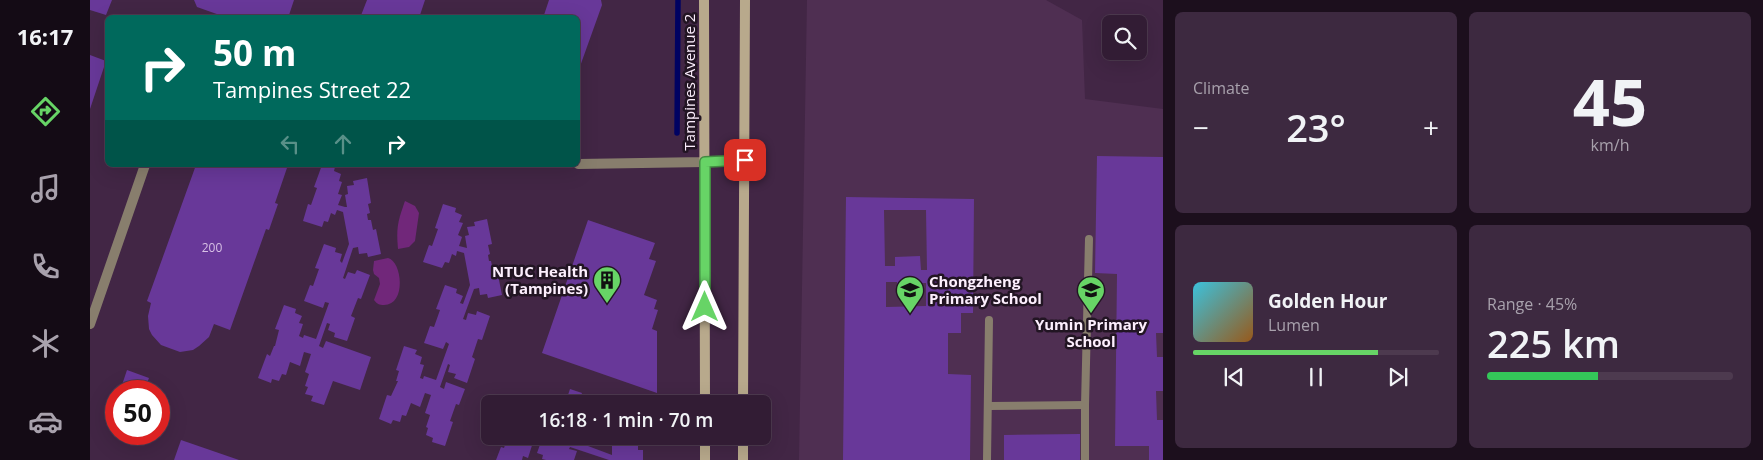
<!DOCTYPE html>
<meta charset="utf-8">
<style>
:root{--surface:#321c34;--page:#3d2940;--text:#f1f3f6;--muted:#a8a1ac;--line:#4d3a4f;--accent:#67d466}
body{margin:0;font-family:"Open Sans",sans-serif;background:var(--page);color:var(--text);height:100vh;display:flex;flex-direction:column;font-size:19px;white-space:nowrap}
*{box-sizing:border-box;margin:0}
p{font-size:16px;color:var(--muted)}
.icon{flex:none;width:28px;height:28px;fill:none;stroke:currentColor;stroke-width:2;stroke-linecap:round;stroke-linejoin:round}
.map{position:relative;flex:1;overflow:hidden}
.side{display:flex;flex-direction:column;gap:12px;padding:12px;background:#1c0f1d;width:600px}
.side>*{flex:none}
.guide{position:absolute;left:15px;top:15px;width:475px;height:152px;border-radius:8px;box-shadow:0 5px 20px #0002,0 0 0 1px var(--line);background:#00695c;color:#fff;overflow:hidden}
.fabs{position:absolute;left:1012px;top:15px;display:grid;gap:10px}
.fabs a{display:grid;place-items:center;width:45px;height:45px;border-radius:8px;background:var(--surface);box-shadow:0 5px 20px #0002,0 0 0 1px var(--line);font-size:25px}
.speed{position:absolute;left:15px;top:380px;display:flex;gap:10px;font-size:25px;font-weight:700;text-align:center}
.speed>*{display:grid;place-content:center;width:65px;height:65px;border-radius:50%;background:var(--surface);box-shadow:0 5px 20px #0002,0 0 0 1px var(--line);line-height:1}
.speed .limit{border:8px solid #d22;background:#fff;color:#111}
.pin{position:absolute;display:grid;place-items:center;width:42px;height:42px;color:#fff;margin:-21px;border-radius:10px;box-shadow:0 2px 8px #0006}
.me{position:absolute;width:55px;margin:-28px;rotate:0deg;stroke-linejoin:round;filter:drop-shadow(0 0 4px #0008)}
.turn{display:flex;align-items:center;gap:18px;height:105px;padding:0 25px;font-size:22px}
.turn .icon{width:65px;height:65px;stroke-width:2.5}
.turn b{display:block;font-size:35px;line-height:42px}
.lanes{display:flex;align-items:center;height:48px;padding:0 25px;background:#0003;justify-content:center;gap:25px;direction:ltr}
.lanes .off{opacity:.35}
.big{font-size:38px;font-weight:600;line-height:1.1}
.side .card{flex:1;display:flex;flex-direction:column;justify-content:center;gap:8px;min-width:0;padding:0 18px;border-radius:8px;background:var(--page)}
.side .dial{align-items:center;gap:0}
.dial b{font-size:65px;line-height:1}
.song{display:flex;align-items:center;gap:15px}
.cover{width:60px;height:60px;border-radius:8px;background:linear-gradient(135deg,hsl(190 70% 55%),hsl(30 70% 35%))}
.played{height:5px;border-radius:2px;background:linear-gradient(90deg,var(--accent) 75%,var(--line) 75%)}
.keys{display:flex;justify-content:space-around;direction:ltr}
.heat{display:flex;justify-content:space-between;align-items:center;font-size:28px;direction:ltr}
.charge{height:8px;border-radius:4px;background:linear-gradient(90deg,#34c759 45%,var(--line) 0)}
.side .tiles{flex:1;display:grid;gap:12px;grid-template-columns:repeat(2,1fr)}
.trip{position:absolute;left:391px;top:395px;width:290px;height:50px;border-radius:8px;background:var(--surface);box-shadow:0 5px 20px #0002,0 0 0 1px var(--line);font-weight:600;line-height:50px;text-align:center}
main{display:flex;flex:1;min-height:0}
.tabs{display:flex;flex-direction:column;width:90px;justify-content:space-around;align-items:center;background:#140b15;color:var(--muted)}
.tabs .icon{width:35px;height:35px}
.tabs .active{color:var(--accent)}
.tabs b{font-size:22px;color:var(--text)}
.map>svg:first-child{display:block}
.built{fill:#4f2f52}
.green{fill:#71277a}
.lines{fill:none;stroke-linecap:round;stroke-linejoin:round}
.stream{stroke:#000262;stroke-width:5.5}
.building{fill:#683899;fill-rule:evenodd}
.lane{stroke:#887e6d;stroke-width:8}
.street{stroke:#887e6d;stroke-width:10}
.secondary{stroke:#b8a98c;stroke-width:10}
.route-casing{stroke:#438a42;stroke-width:12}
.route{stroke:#67d466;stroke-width:9}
.labels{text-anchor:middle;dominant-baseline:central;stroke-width:5;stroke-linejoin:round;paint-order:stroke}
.number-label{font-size:12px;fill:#d8c1e5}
.street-label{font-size:15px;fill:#fdeffe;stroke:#221523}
.poi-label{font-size:15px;font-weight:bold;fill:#fdeffe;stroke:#221523;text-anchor:end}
</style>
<main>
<nav class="tabs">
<b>16:17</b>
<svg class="icon active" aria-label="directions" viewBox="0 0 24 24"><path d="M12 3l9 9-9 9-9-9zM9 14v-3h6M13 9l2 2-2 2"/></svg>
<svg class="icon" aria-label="music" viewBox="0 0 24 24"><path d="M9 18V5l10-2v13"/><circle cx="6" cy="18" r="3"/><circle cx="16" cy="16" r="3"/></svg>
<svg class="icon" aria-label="phone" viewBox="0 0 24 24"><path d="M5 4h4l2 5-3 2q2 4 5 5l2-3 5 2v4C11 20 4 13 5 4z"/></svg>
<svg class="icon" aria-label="climate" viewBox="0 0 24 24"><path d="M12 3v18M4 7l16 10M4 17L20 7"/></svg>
<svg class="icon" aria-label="car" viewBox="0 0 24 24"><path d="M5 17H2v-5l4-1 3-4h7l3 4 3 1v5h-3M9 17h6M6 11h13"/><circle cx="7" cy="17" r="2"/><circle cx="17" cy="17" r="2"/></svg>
</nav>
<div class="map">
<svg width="1073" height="460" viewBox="0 0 1073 460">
<rect width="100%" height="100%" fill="#422645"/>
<path class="built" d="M717 0H956L992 20 995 99 1073 109V460H709Z"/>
<g class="green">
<path d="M315 201 325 206 329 213 325 241 319 247 308 249C306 227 308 221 315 201Z"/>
<path d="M298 258C312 261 317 305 294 305 289 305 287 304 284 300L290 284 289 278 284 274 283 270 284 261Z"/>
</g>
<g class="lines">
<path class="stream" d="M587 133 588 0"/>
</g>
<g class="building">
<path d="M0 0H22L16 15 0 10Z"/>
<path d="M104 0H204L198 18H138L107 7Z"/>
<path d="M277 0H335L329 18H270Z"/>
<path d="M459 0H511L512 5 488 72V18H453Z"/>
<path d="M0 55 16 61 0 109Z"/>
<path d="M1007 156 1073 157V333H1066L1067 357H1073V391H1066L1067 420H1073V460H1059V446H1025L1027 274 1005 273Z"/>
<path d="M106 165H198L185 203 188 204 179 230 176 229 140 330 124 324 119 337 109 346 103 350 90 352 71 345 62 335 59 329 58 316 61 303 57 301Z"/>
<path d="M232 165 245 167 244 171 251 174 249 181 252 182 248 194 252 195 248 205 255 207H257L255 195 258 194 257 186 264 185 263 181 277 178 281 203 278 204 280 213 277 214 278 220H281L283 230 286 229 291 254 278 257 277 253 269 254 268 247 263 248 253 278 255 279 258 272 265 274 267 270 280 275 271 299 268 298 261 316 265 318 257 341 244 337 245 333 238 330 240 324 237 323 229 346 233 348 236 341 281 357 270 390 243 381 234 405 221 401 223 396 215 394 218 387 215 386 219 374 215 372 221 354 214 352 210 366 200 362 196 375 192 374 189 381 182 379 181 383 168 378 177 354 180 356 184 346H185L189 330 185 329 194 305 206 309 205 313 212 316 209 323 213 324 209 336 213 338 214 335 226 339 239 303 235 302 233 308 214 301 220 285 223 286 229 269 225 268 234 244 246 248 245 252 252 254 250 261 252 263 259 244 253 212 247 210 245 215 241 213 238 222 234 221 232 227 213 221 218 204 221 205 227 188 224 187Z"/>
<path d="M756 197 884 199 883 313H871V333H858V374L881 375 880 460H753ZM794 210H836L837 270H831L830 256 805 257V266H795ZM796 282H807V289H829V283H836V306L796 307Z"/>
<path d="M353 204 366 208 365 212 372 215 369 222 373 223 368 235 372 237 369 246 377 248 375 236 379 235 377 227 385 226 384 222 397 219 402 244 398 245 400 254 398 255 399 261H401L403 271 407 270 412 295 398 298 397 294 390 295 389 288 384 289 373 319 376 320 378 313 386 315 387 311 400 316 392 340 388 339 382 357 385 359 377 383 364 378 366 374 358 372 360 365 358 364 350 387 354 389 356 382 375 389 369 405 366 404 360 421 363 422 355 446 342 442 343 438 336 435 338 428 336 427 340 415 335 413 341 395 335 393 330 407 321 403 316 416 312 415 310 422 303 420 301 424 289 419 297 395 301 396 308 381H306L309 371 306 370 314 346 327 350 325 354 332 357 330 364 334 365 330 378 333 379 334 376 346 380 359 344 356 342 353 349 334 343 340 326 344 327 350 310 346 309 355 285 367 289 366 293 373 296 370 303 373 304 380 285 374 253 367 251 366 256 362 254 359 263 355 262 352 268 333 262 339 245 342 246 348 229 345 228Z"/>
<path d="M498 220 565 243 559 259 566 261 554 295 567 300 564 309 568 310 562 329 567 331V393L452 353Z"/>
<path d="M37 370 59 378 54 391H30Z"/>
<path d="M480 389 492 393 490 398 498 400 497 404H475Z"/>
<path d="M990 434V460H914V435Z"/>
<path d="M418 436H445L438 458 433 456 432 460H406L411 447 414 448Z"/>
<path d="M453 436H492L490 443 522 455V440H515V436H548V450H553V460H519L480 447 479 449 487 451 484 460H456L452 459 453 455 447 453Z"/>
<path d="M91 440 149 460H84Z"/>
</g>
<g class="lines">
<g class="lane">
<path d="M899 406 995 405"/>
<path d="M897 460 899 320"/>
<path d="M995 460V405L999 239"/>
</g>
<g class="street">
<path d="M488 164 615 162 655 160"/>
<path d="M0 324 55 165"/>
</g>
<g class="secondary">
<path d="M614 0 615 404"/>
<path d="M653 404 655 0"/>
<path d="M615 436V460"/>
<path d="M653 460V436"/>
</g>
</g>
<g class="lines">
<g class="route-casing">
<path id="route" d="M615 307V162L655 160"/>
</g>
<use href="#route" class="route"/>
</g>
<defs>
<g id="building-pin" transform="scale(1.4375)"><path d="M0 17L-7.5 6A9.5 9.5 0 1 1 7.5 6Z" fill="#67d466" stroke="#221523"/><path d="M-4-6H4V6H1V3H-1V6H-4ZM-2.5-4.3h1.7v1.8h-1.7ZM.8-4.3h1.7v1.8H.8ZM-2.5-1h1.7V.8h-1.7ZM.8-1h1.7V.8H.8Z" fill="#111"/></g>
<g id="school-pin" transform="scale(1.4375)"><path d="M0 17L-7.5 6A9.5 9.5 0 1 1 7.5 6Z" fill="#67d466" stroke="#221523"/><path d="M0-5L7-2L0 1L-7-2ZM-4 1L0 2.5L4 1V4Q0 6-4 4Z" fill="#111"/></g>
</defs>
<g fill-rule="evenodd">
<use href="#building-pin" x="517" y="280"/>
<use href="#school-pin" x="820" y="290"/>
<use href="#school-pin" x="1001" y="290"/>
</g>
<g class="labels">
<g class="number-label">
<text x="122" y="247">200</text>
</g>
<g class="street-label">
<text transform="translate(599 82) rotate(-90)">Tampines Avenue 2</text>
</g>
<g class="poi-label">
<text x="498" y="271">NTUC Health<tspan x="498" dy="17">(Tampines)</tspan></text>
<text x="839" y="281" text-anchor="start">Chongzheng<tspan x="839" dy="17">Primary School</tspan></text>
<text x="1001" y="324" text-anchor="middle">Yumin Primary<tspan x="1001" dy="17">School</tspan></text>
</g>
</g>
</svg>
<div class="fabs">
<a><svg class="icon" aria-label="search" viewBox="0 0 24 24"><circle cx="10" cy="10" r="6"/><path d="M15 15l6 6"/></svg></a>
</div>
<div class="speed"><div class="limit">50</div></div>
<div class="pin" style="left:655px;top:160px;background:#d93025"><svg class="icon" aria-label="arrive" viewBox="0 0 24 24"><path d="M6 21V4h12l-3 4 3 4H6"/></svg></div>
<svg class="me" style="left:615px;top:307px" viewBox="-20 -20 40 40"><path d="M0-17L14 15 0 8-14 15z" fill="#67d466" stroke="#fff" stroke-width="4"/></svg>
<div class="trip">16:18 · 1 min · 70 m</div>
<div class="guide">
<div class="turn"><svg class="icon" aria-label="right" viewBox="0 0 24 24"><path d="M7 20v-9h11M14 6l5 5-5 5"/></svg><div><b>50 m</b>Tampines Street 22</div></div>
<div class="lanes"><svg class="icon off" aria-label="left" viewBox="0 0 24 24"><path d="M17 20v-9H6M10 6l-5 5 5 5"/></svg><svg class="icon off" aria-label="ahead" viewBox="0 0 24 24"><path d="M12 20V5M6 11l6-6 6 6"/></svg><svg class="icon" aria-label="right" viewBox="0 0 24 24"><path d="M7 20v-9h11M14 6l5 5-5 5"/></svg></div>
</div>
</div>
<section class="side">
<div class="tiles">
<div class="card"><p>Climate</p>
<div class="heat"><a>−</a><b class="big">23°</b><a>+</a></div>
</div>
<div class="card dial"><b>45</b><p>km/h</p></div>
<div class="card">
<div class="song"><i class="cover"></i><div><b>Golden Hour</b><p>Lumen</p></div></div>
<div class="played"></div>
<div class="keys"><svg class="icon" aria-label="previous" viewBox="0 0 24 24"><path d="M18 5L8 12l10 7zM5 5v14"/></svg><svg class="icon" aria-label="pause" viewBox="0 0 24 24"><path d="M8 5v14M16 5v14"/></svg><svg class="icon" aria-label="next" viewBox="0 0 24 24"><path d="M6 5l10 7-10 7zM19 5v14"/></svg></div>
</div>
<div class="card"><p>Range · 45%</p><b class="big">225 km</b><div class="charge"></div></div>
</div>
</section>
</main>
